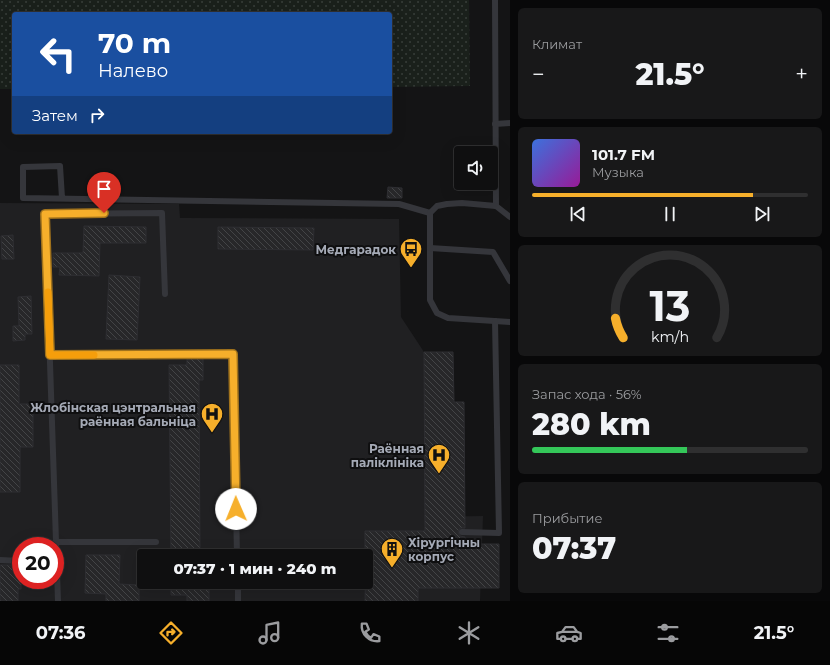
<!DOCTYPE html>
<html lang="ru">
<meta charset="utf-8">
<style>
:root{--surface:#0f0f10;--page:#181819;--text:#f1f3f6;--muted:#9b9c9f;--line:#2f2f30;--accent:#f6af2b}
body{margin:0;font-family:Montserrat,sans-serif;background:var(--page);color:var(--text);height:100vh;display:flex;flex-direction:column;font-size:15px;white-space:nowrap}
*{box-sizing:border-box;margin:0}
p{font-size:13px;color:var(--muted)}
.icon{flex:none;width:22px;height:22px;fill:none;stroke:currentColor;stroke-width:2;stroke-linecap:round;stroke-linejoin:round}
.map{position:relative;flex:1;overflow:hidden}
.details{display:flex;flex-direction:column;gap:8px;padding:8px;background:#080809;width:320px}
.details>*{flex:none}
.guide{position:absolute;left:12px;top:12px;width:380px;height:122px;border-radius:4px;box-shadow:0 4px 16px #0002,0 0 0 1px var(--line);background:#1a4fa0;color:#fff;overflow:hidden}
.fabs{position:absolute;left:454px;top:146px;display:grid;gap:8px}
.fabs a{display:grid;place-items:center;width:44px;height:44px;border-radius:4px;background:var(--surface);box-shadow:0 4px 16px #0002,0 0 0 1px var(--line);font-size:20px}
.speed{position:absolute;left:12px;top:537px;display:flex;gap:8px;font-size:20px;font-weight:700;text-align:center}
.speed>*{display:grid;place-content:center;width:52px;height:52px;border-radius:50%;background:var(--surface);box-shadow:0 4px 16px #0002,0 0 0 1px var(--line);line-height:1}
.speed .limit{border:6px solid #d22;background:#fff;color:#111}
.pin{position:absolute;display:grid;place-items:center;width:34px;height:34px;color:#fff;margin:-41px -17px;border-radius:50% 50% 50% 0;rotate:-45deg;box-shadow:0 0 4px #0007}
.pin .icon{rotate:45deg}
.me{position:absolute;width:44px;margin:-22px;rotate:359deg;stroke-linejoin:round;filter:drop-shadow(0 0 3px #0008)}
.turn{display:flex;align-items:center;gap:14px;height:84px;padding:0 20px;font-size:18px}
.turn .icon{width:52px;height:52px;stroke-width:2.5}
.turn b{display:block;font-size:28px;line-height:34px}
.then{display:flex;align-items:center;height:38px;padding:0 20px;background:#0003;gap:8px;font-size:15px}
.big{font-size:30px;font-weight:800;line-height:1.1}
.details .card{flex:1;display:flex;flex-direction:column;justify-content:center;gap:6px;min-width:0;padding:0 14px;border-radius:6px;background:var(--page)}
.details .dial{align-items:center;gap:0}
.dial svg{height:104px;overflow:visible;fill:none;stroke:var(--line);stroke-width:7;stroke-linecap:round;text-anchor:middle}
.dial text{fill:var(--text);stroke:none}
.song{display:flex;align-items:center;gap:12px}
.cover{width:48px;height:48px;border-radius:6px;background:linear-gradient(135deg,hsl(220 70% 55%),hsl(300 70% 35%))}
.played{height:4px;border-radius:2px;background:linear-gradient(90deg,var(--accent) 80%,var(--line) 80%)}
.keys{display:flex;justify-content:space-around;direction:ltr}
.heat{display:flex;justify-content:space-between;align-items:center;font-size:22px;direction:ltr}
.charge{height:6px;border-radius:3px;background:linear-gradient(90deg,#34c759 56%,var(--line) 0)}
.trip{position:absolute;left:137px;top:549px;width:236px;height:40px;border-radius:4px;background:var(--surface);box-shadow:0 4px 16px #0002,0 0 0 1px var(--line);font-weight:800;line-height:40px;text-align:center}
.dock{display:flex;height:64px;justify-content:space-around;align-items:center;background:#060606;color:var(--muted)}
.dock .icon{width:28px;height:28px}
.dock .on{color:var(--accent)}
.dock b{font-size:18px;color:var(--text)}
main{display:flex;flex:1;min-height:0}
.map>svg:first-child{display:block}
.built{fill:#202022;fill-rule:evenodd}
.park{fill:url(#park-dots)}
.building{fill:url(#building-back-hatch);stroke:#2e2e32}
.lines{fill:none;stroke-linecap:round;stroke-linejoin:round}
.service{stroke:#35363b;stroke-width:6}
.route-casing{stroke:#a0721c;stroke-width:10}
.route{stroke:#f6af2b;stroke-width:7}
.slow{stroke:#f59e0b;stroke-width:7}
.labels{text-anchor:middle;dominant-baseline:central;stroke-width:4;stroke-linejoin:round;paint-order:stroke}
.poi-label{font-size:12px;font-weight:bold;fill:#a5aab6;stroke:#0f0f10;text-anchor:end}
</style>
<main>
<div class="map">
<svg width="510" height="601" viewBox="0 0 510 601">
<defs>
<pattern id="park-dots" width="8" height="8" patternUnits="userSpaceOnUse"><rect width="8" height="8" fill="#1a201b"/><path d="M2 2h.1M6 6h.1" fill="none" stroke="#383e3a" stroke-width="1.8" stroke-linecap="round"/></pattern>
<pattern id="building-back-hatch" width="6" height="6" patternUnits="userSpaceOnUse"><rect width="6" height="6" fill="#272729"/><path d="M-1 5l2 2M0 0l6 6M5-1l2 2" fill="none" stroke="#434446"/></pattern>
</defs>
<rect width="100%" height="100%" fill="#141415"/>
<path class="built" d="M0 203 179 204 180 218 399 219 401 317 424 352 425 517 483 516 480 601H0ZM21 546H55V580H21ZM144 556H366V582H144Z"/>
<path class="park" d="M0 0H469L470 86 390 87V14H14V89H0Z"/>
<g class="building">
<path d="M388 187 402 188V198H387Z"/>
<path d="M84 226 146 227V243H100L99 276 59 275 60 267H53V253H83Z"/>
<path d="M218 227 314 228 313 250 218 249Z"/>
<path d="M13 235 14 259H2L1 236Z"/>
<path d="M109 275 140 277 137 340 106 339Z"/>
<path d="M31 296 32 334H25V340L13 341V326H19L18 297Z"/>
<path d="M424 352H453L454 402H464L465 528H460L458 532 460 536 465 537V544H499V588H418V601H365L366 556H365V531H425Z"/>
<path d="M187 359H203V380H199L200 556H171L169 365H187Z"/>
<path d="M0 365H19V404H33V447H20V492H0Z"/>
<path d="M86 555H120L119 584 139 585V601H106V594L85 593Z"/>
<path d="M0 565H21V589H18V601H0Z"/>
<path d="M171 582H203V587H209V601H187V595H171Z"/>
</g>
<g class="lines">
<g class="service">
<path d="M495 0 496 206"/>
<path d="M495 124 510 123"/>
<path d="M62 198 60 166 23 167V198L399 204 430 213"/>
<path d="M510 217 496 206 462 203 447 204 437 206 430 213V300L437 313 448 318 510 322"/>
<path d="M430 248 493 252 510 281"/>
<path d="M50 355 233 354 237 556"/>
<path d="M462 532 499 533 495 321"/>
<path d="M56 542H156"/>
<path d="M0 560 21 561"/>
<path d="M238 582V601"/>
<path d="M58 601 45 214 162 213 165 294"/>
</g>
</g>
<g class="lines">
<g class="route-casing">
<path id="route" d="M104 213 45 214 50 355 233 354 236 509"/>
</g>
<use href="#route" class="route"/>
<path class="slow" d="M48 292 50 355H94"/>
</g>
<defs>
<g id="bus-pin" transform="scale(1.15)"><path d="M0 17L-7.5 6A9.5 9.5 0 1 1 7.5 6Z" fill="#f6af2b" stroke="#0f0f10"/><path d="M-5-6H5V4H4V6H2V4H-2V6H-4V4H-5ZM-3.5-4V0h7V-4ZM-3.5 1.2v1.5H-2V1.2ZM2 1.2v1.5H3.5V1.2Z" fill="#111"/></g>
<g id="hospital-pin" transform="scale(1.15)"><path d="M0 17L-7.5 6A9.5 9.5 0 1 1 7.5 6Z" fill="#f6af2b" stroke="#0f0f10"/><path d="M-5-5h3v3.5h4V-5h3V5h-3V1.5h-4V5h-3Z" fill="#111"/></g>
<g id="building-pin" transform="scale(1.15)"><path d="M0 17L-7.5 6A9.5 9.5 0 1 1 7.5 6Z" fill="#f6af2b" stroke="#0f0f10"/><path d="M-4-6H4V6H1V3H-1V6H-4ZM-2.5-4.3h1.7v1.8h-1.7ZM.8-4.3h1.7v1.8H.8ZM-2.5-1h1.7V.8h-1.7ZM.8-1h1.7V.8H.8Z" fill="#111"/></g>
</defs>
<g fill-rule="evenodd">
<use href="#bus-pin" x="411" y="249"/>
<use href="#hospital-pin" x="212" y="414"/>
<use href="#hospital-pin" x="439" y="455"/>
<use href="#building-pin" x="392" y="549"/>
</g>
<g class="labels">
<g class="poi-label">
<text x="396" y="249">Медгарадок</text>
<text x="196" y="407">Жлобінская цэнтральная<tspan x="196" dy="14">раённая бальніца</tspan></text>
<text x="424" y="448">Раённая<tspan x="424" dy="14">паліклініка</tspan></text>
<text x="408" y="542" text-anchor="start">Хірургічны<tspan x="408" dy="14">корпус</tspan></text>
</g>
</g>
</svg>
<div class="fabs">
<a><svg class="icon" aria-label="sound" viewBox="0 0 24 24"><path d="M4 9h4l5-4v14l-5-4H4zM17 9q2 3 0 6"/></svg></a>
</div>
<div class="speed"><div class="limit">20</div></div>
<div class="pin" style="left:104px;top:213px;background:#d93025"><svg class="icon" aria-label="arrive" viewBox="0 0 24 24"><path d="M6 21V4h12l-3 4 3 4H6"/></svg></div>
<svg class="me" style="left:236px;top:509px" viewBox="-20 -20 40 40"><circle r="19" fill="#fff"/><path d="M0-13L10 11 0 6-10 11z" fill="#f6af2b"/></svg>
<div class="trip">07:37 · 1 мин · 240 m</div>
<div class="guide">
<div class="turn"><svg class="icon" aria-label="left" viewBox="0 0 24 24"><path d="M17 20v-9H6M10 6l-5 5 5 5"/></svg><div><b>70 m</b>Налево</div></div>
<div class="then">Затем<svg class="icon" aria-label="right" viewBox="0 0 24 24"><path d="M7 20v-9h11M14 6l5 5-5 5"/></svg></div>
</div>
</div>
<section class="details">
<div class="card"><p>Климат</p>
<div class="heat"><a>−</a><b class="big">21.5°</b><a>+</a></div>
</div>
<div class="card">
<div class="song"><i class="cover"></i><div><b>101.7 FM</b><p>Музыка</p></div></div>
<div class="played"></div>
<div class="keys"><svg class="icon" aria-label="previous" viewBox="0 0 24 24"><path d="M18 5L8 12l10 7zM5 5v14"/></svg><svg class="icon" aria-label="pause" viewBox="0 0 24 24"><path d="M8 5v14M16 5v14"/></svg><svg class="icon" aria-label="next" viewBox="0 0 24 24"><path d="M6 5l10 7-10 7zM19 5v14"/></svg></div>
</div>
<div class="card dial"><svg viewBox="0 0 100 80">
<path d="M14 69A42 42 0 1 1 86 69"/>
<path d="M14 69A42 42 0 0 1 8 54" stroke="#f6af2b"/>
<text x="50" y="56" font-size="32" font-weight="700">13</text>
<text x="50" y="72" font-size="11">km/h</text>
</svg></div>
<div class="card"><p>Запас хода · 56%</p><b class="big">280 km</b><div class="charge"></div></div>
<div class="card"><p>Прибытие</p><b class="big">07:37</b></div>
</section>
</main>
<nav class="dock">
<b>07:36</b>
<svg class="icon on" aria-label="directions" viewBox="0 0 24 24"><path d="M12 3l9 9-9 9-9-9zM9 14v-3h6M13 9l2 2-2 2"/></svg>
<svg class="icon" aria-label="music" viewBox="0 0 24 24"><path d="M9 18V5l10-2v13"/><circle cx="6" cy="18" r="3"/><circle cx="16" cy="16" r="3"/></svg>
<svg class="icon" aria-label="phone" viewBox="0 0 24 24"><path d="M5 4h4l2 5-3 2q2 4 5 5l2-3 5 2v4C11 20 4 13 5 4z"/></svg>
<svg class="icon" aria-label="climate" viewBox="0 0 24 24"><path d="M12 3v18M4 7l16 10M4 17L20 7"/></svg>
<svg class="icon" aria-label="car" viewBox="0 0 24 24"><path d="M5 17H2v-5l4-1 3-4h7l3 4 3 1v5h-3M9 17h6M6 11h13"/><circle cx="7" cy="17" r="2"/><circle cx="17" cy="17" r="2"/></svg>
<svg class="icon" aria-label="filters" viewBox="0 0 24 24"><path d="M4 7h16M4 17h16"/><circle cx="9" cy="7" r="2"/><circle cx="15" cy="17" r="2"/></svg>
<b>21.5°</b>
</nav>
